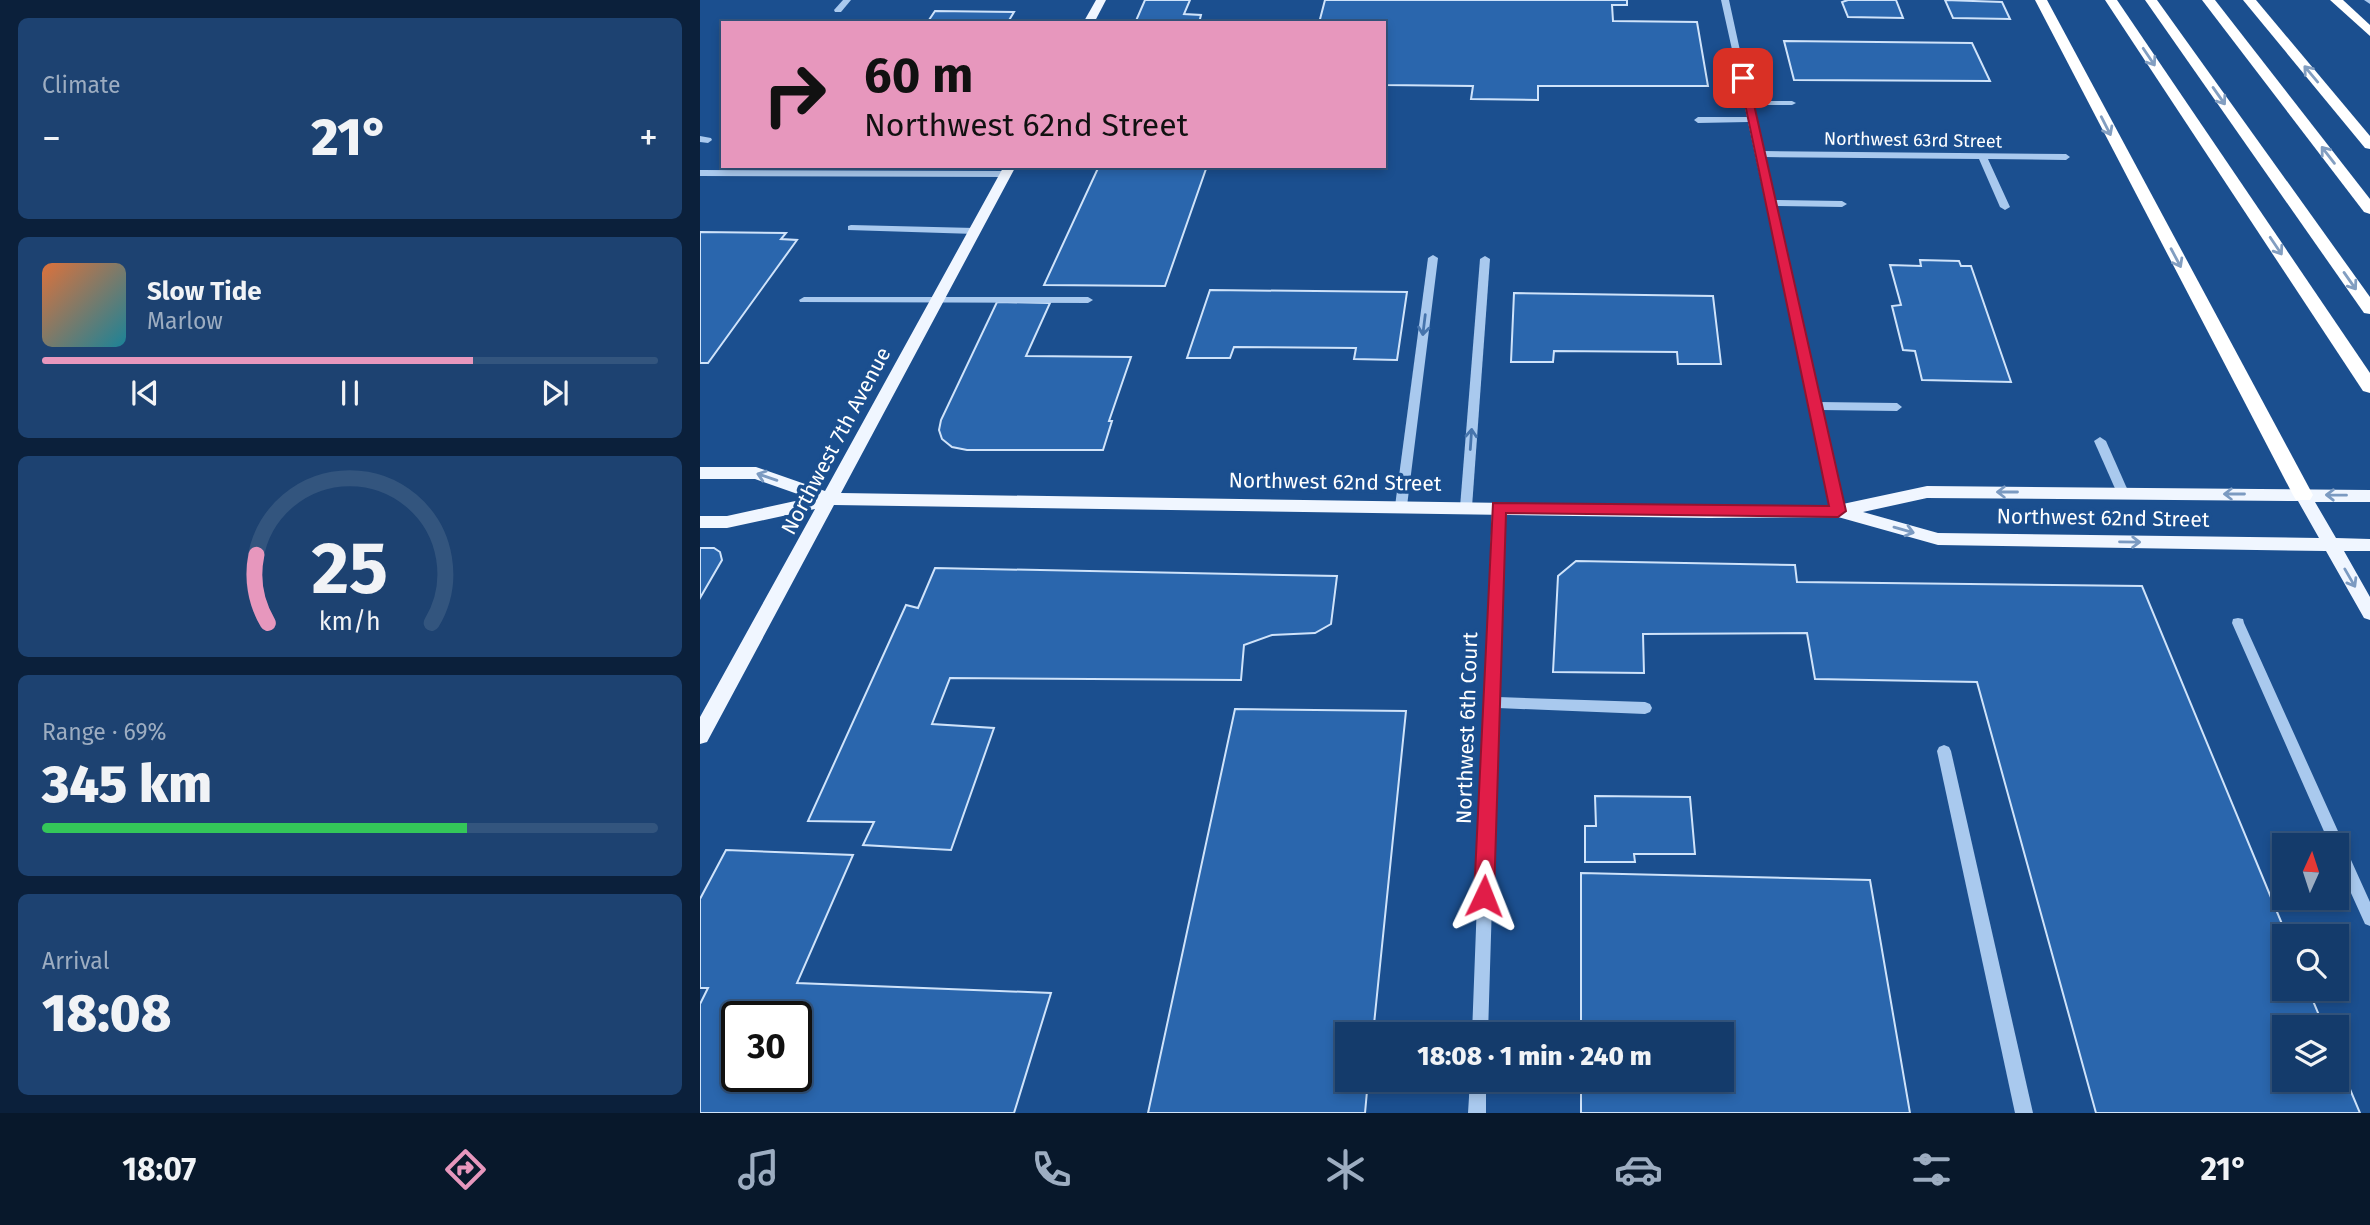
<!DOCTYPE html>
<meta charset="utf-8">
<style>
:root{--surface:#143b6b;--page:#1d4271;--text:#f1f3f6;--muted:#9dadc1;--line:#33557e;--accent:#e797bd}
body{margin:0;font-family:"Fira Sans",sans-serif;background:var(--page);color:var(--text);height:100vh;display:flex;flex-direction:column;font-size:26px;white-space:nowrap}
*{box-sizing:border-box;margin:0}
p{font-size:23px;color:var(--muted)}
.icon{flex:none;width:38px;height:38px;fill:none;stroke:currentColor;stroke-width:2;stroke-linecap:round;stroke-linejoin:round}
.map{position:relative;flex:1;overflow:hidden}
.drawer{display:flex;flex-direction:column;gap:18px;padding:18px;background:#0b203b;width:700px}
.drawer>*{flex:none}
.banner{position:absolute;left:21px;top:21px;width:665px;height:147px;border-radius:0px;box-shadow:0 4px 10px #0003,0 0 0 2px var(--line);background:#e797bd;color:#111;overflow:hidden}
.needle{width:46px;rotate:3deg}
.fabs{position:absolute;left:1572px;top:833px;display:grid;gap:14px}
.fabs a{display:grid;place-items:center;width:77px;height:77px;border-radius:0px;background:var(--surface);box-shadow:0 4px 10px #0003,0 0 0 2px var(--line);font-size:35px}
.speed{position:absolute;left:21px;top:1001px;display:flex;gap:14px;font-size:35px;font-weight:700;text-align:center}
.speed>*{display:grid;place-content:center;width:91px;height:91px;border-radius:50%;background:var(--surface);box-shadow:0 4px 10px #0003,0 0 0 2px var(--line);line-height:1}
.speed .limit{border:4px solid #111;border-radius:10px;background:#fff;color:#111}
.pin{position:absolute;display:grid;place-items:center;width:60px;height:60px;color:#fff;margin:-30px;border-radius:14px;box-shadow:0 4px 10px #0006}
.me{position:absolute;width:77px;margin:-38px;rotate:2deg;stroke-linejoin:round;filter:drop-shadow(0 0 5px #0008)}
.turn{display:flex;align-items:center;gap:24px;height:147px;padding:0 28px;font-size:32px}
.turn .icon{width:91px;height:91px;stroke-width:2.5}
.turn b{display:block;font-size:49px;line-height:60px}
.big{font-size:52px;font-weight:800;line-height:1.1}
.drawer .widget{flex:1;display:flex;flex-direction:column;justify-content:center;gap:10px;min-width:0;padding:0 24px;border-radius:10px;background:var(--page)}
.drawer .dial{align-items:center;gap:0}
.dial svg{height:182px;overflow:visible;fill:none;stroke:var(--line);stroke-width:7;stroke-linecap:round;text-anchor:middle}
.dial text{fill:var(--text);stroke:none}
.song{display:flex;align-items:center;gap:21px}
.cover{width:84px;height:84px;border-radius:10px;background:linear-gradient(135deg,hsl(20 70% 55%),hsl(190 70% 35%))}
.played{height:7px;border-radius:4px;background:linear-gradient(90deg,var(--accent) 70%,var(--line) 70%)}
.keys{display:flex;justify-content:space-around;direction:ltr}
.heat{display:flex;justify-content:space-between;align-items:center;font-size:38px;direction:ltr}
.charge{height:10px;border-radius:5px;background:linear-gradient(90deg,#34c759 69%,var(--line) 0)}
.trip{position:absolute;left:635px;top:1022px;width:399px;height:70px;border-radius:0px;background:var(--surface);box-shadow:0 4px 10px #0003,0 0 0 2px var(--line);font-weight:800;line-height:70px;text-align:center}
.menu{display:flex;height:112px;justify-content:space-around;align-items:center;background:#08182b;color:var(--muted)}
.menu .icon{width:49px;height:49px}
.menu .current{color:var(--accent)}
.menu b{font-size:32px;color:var(--text)}
main{display:flex;flex:1;min-height:0}
.map>svg:first-child{display:block}
.building{fill:#2a66ad;stroke:#cfe3fa;stroke-width:2;fill-rule:evenodd}
.lines{fill:none;stroke-linecap:round;stroke-linejoin:round}
.minor{fill:#a9c9ee;fill-rule:evenodd}
.major{fill:#f0f6ff;fill-rule:evenodd}
.highway{fill:#fff;fill-rule:evenodd}
.oneway{stroke:#829ec1}
.oneway2{stroke:#4674ac}
.oneway3{stroke:#7b9ac1}
.route{fill:#e11d48;stroke:#92132f;stroke-width:2}
.labels{text-anchor:middle;dominant-baseline:central;stroke-width:7;stroke-linejoin:round;paint-order:stroke}
.far-street-label{font-size:18px;fill:#fff;stroke:#1b4f8f}
.street-label{font-size:21px;fill:#fff;stroke:#1b4f8f}
</style>
<main>
<section class="drawer">
<div class="widget"><p>Climate</p>
<div class="heat"><a>−</a><b class="big">21°</b><a>+</a></div>
</div>
<div class="widget">
<div class="song"><i class="cover"></i><div><b>Slow Tide</b><p>Marlow</p></div></div>
<div class="played"></div>
<div class="keys"><svg class="icon" aria-label="previous" viewBox="0 0 24 24"><path d="M18 5L8 12l10 7zM5 5v14"/></svg><svg class="icon" aria-label="pause" viewBox="0 0 24 24"><path d="M8 5v14M16 5v14"/></svg><svg class="icon" aria-label="next" viewBox="0 0 24 24"><path d="M6 5l10 7-10 7zM19 5v14"/></svg></div>
</div>
<div class="widget dial"><svg viewBox="0 0 100 80">
<path d="M14 69A42 42 0 1 1 86 69"/>
<path d="M14 69A42 42 0 0 1 9 39" stroke="#e797bd"/>
<text x="50" y="56" font-size="32" font-weight="700">25</text>
<text x="50" y="72" font-size="11">km/h</text>
</svg></div>
<div class="widget"><p>Range · 69%</p><b class="big">345 km</b><div class="charge"></div></div>
<div class="widget"><p>Arrival</p><b class="big">18:08</b></div>
</section>
<div class="map">
<svg width="1670" height="1113" viewBox="0 0 1670 1113">
<rect width="100%" height="100%" fill="#1b4f8f"/>
<g class="building">
<path d="M445 0H490L484 14 501 15 499 23H435Z"/>
<path d="M625 0H927V5H912L913 21 997 22 1008 86H838V100L771 99 773 86 684 85V23H619Z"/>
<path d="M1148 0H1196L1203 18 1148 17 1142 2Z"/>
<path d="M1245 0 1302 2 1310 19 1253 18Z"/>
<path d="M235 11 314 12 308 22H336L227 23Z"/>
<path d="M1084 41 1272 43 1290 81 1094 80Z"/>
<path d="M399 166H507L465 286 344 285Z"/>
<path d="M0 232 86 233 81 239 97 240 8 363H0Z"/>
<path d="M1220 260 1259 261 1261 266H1271L1311 382 1222 380 1215 351 1203 350 1192 306 1201 305 1190 265 1221 266Z"/>
<path d="M510 290 707 292 697 360 654 359 656 348 534 347 530 358H487Z"/>
<path d="M814 293 1013 296 1021 364H978L977 352 854 351 853 362H811Z"/>
<path d="M297 302 350 303 326 356 431 357 409 421H412L403 450H267L252 447 242 439 239 430 241 420Z"/>
<path d="M0 548H14L20 552 22 560 0 598Z"/>
<path d="M876 561 1095 565 1097 582 1442 586 1587 936H1584V989H1608L1624 1027H1584V1080H1636V1056L1660 1113H1396L1277 682 1115 679 1107 633 943 634 944 673 853 672 858 576Z"/>
<path d="M235 568 637 576 631 624 615 633 572 635 544 645 541 680 250 678 232 724 294 728 251 850 163 845 174 822 108 821 206 605 218 608Z"/>
<path d="M535 709 706 711 673 1034H648V1080H668L665 1113H448Z"/>
<path d="M895 796 990 797 995 854H934L935 862H885V826H896Z"/>
<path d="M26 850 153 855 97 983 351 993 314 1113H0V1004L8 988H0V899ZM37 1017H96V1076H37Z"/>
<path d="M881 873 1170 880 1210 1113H881V1080H1022V1034H881Z"/>
</g>
<g class="lines">
<g class="minor">
<path d="M143 0H151L141 12H135L134 10Z"/>
<path d="M1021 0H1029L1051 101H1092L1096 103 1092 105H1052L1063 151 1366 154 1370 157 1366 160 1288 159 1310 207 1305 210 1300 207 1279 159 1064 157 1074 200 1142 201 1147 204 1142 207 1075 206 1119 402 1197 403 1202 407 1197 411 1121 410 1144 511 1138 515 1132 511 1048 122 998 123 994 120 998 117H1047Z"/>
<path d="M1664 0H1670V4Z"/>
<path d="M0 136 11 138 12 140 8 143 0 142Z"/>
<path d="M0 170 306 171 310 174 306 177 0 176Z"/>
<path d="M151 225 275 228 280 231 275 234 148 230V226Z"/>
<path d="M733 255 738 258 707 506 701 510 695 506 728 258Z"/>
<path d="M785 256 790 259 772 507 766 511 760 507 780 259Z"/>
<path d="M104 297H388L393 300 388 303 100 302 99 300Z"/>
<path d="M1400 437 1406 441 1429 493 1427 496H1419L1417 493 1394 441Z"/>
<path d="M798 503 804 507 798 697 945 702 950 704 952 708 950 712 945 714 798 708 788 1034H772L792 507Z"/>
<path d="M1538 618 1543 619 1544 623 1670 902V926L1665 924 1636 860V845H1630L1532 623 1533 619Z"/>
<path d="M1244 745 1249 747 1251 751 1333 1113H1315L1237 751 1239 747Z"/>
<path d="M770 1080H786V1113H768Z"/>
</g>
<g class="major">
<path d="M396 0H406L394 23H383Z"/>
<path d="M304 166H316L141 493 1008 506 1138 505 1227 486 1670 490V502H1615L1636 538 1670 539V551H1644L1670 597V620L1664 618 1626 551 1238 545 1138 517 1008 518 134 505 7 742 0 744V717L115 509 27 528H0V516H27L109 498 55 479H0V467H56L125 491ZM1227 498 1598 501 1619 538 1238 533 1163 512Z"/>
</g>
<g class="highway">
<path d="M1335 0H1347L1613 495 1610 500H1596L1593 495Z"/>
<path d="M1405 0H1417L1670 373V393L1663 391Z"/>
<path d="M1445 0H1457L1670 297V314L1664 313Z"/>
<path d="M1502 0H1515L1670 199V214L1664 212Z"/>
<path d="M1543 0H1556L1670 136V149L1665 148Z"/>
<path d="M1630 0H1643L1670 25V36Z"/>
</g>
</g>
<defs><path id="oneway-shaft" d="M-6 0H5M1.5-3L5.5 0L1.5 3" fill="none" stroke-width="1.6" stroke-linecap="round" stroke-linejoin="round" transform="scale(1.75)"/></defs>
<g class="oneway">
<use href="#oneway-shaft" transform="translate(1449 57) rotate(56)"/>
<use href="#oneway-shaft" transform="translate(1611 74) rotate(-130)"/>
<use href="#oneway-shaft" transform="translate(1519 96) rotate(55)"/>
<use href="#oneway-shaft" transform="translate(1406 126) rotate(63)"/>
<use href="#oneway-shaft" transform="translate(1628 155) rotate(-128)"/>
<use href="#oneway-shaft" transform="translate(1576 246) rotate(56)"/>
<use href="#oneway-shaft" transform="translate(1476 258) rotate(62)"/>
<use href="#oneway-shaft" transform="translate(1650 281) rotate(55)"/>
</g>
<g class="oneway2">
<use href="#oneway-shaft" transform="translate(724 325) rotate(97)"/>
<use href="#oneway-shaft" transform="translate(771 439) rotate(-86)"/>
</g>
<g class="oneway3">
<use href="#oneway-shaft" transform="translate(67 477) rotate(-161)"/>
<use href="#oneway-shaft" transform="translate(1307 492) rotate(-180)"/>
<use href="#oneway-shaft" transform="translate(1534 494) rotate(-180)"/>
<use href="#oneway-shaft" transform="translate(1636 495) rotate(-179)"/>
<use href="#oneway-shaft" transform="translate(1204 530) rotate(16)"/>
<use href="#oneway-shaft" transform="translate(1430 542) rotate(1)"/>
<use href="#oneway-shaft" transform="translate(1650 578) rotate(60)"/>
</g>
<path class="route" d="M1039 75 1048 78 1146 511 1138 517 806 513 794 896 791 902 784 905 777 902 774 896 793 503 1129 506Z"/>
<g class="labels">
<g class="far-street-label">
<text transform="translate(1213 140) rotate(1)">Northwest 63rd Street</text>
</g>
<g class="street-label">
<text transform="translate(136 441) rotate(-62)">Northwest 7th Avenue</text>
<text transform="translate(635 482) rotate(1)">Northwest 62nd Street</text>
<text transform="translate(1403 518) rotate(1)">Northwest 62nd Street</text>
<text transform="translate(767 728) rotate(-88)">Northwest 6th Court</text>
</g>
</g>
</svg>
<div class="fabs">
<a><svg class="needle" viewBox="-14 -14 28 28"><path d="M0-13l5 13h-10z" fill="#e53935"/><path d="M0 13l5-13h-10z" fill="#9dadc1"/></svg></a>
<a><svg class="icon" aria-label="search" viewBox="0 0 24 24"><circle cx="10" cy="10" r="6"/><path d="M15 15l6 6"/></svg></a>
<a><svg class="icon" aria-label="layers" viewBox="0 0 24 24"><path d="M12 4l9 5-9 5-9-5zM3 14l9 5 9-5"/></svg></a>
</div>
<div class="speed"><div class="limit">30</div></div>
<div class="pin" style="left:1043px;top:78px;background:#d93025"><svg class="icon" aria-label="arrive" viewBox="0 0 24 24"><path d="M6 21V4h12l-3 4 3 4H6"/></svg></div>
<svg class="me" style="left:784px;top:896px" viewBox="-20 -20 40 40"><path d="M0-17L14 15 0 8-14 15z" fill="#e11d48" stroke="#fff" stroke-width="4"/></svg>
<div class="trip">18:08 · 1 min · 240 m</div>
<div class="banner">
<div class="turn"><svg class="icon" aria-label="right" viewBox="0 0 24 24"><path d="M7 20v-9h11M14 6l5 5-5 5"/></svg><div><b>60 m</b>Northwest 62nd Street</div></div>
</div>
</div>
</main>
<nav class="menu">
<b>18:07</b>
<svg class="icon current" aria-label="directions" viewBox="0 0 24 24"><path d="M12 3l9 9-9 9-9-9zM9 14v-3h6M13 9l2 2-2 2"/></svg>
<svg class="icon" aria-label="music" viewBox="0 0 24 24"><path d="M9 18V5l10-2v13"/><circle cx="6" cy="18" r="3"/><circle cx="16" cy="16" r="3"/></svg>
<svg class="icon" aria-label="phone" viewBox="0 0 24 24"><path d="M5 4h4l2 5-3 2q2 4 5 5l2-3 5 2v4C11 20 4 13 5 4z"/></svg>
<svg class="icon" aria-label="climate" viewBox="0 0 24 24"><path d="M12 3v18M4 7l16 10M4 17L20 7"/></svg>
<svg class="icon" aria-label="car" viewBox="0 0 24 24"><path d="M5 17H2v-5l4-1 3-4h7l3 4 3 1v5h-3M9 17h6M6 11h13"/><circle cx="7" cy="17" r="2"/><circle cx="17" cy="17" r="2"/></svg>
<svg class="icon" aria-label="filters" viewBox="0 0 24 24"><path d="M4 7h16M4 17h16"/><circle cx="9" cy="7" r="2"/><circle cx="15" cy="17" r="2"/></svg>
<b>21°</b>
</nav>
